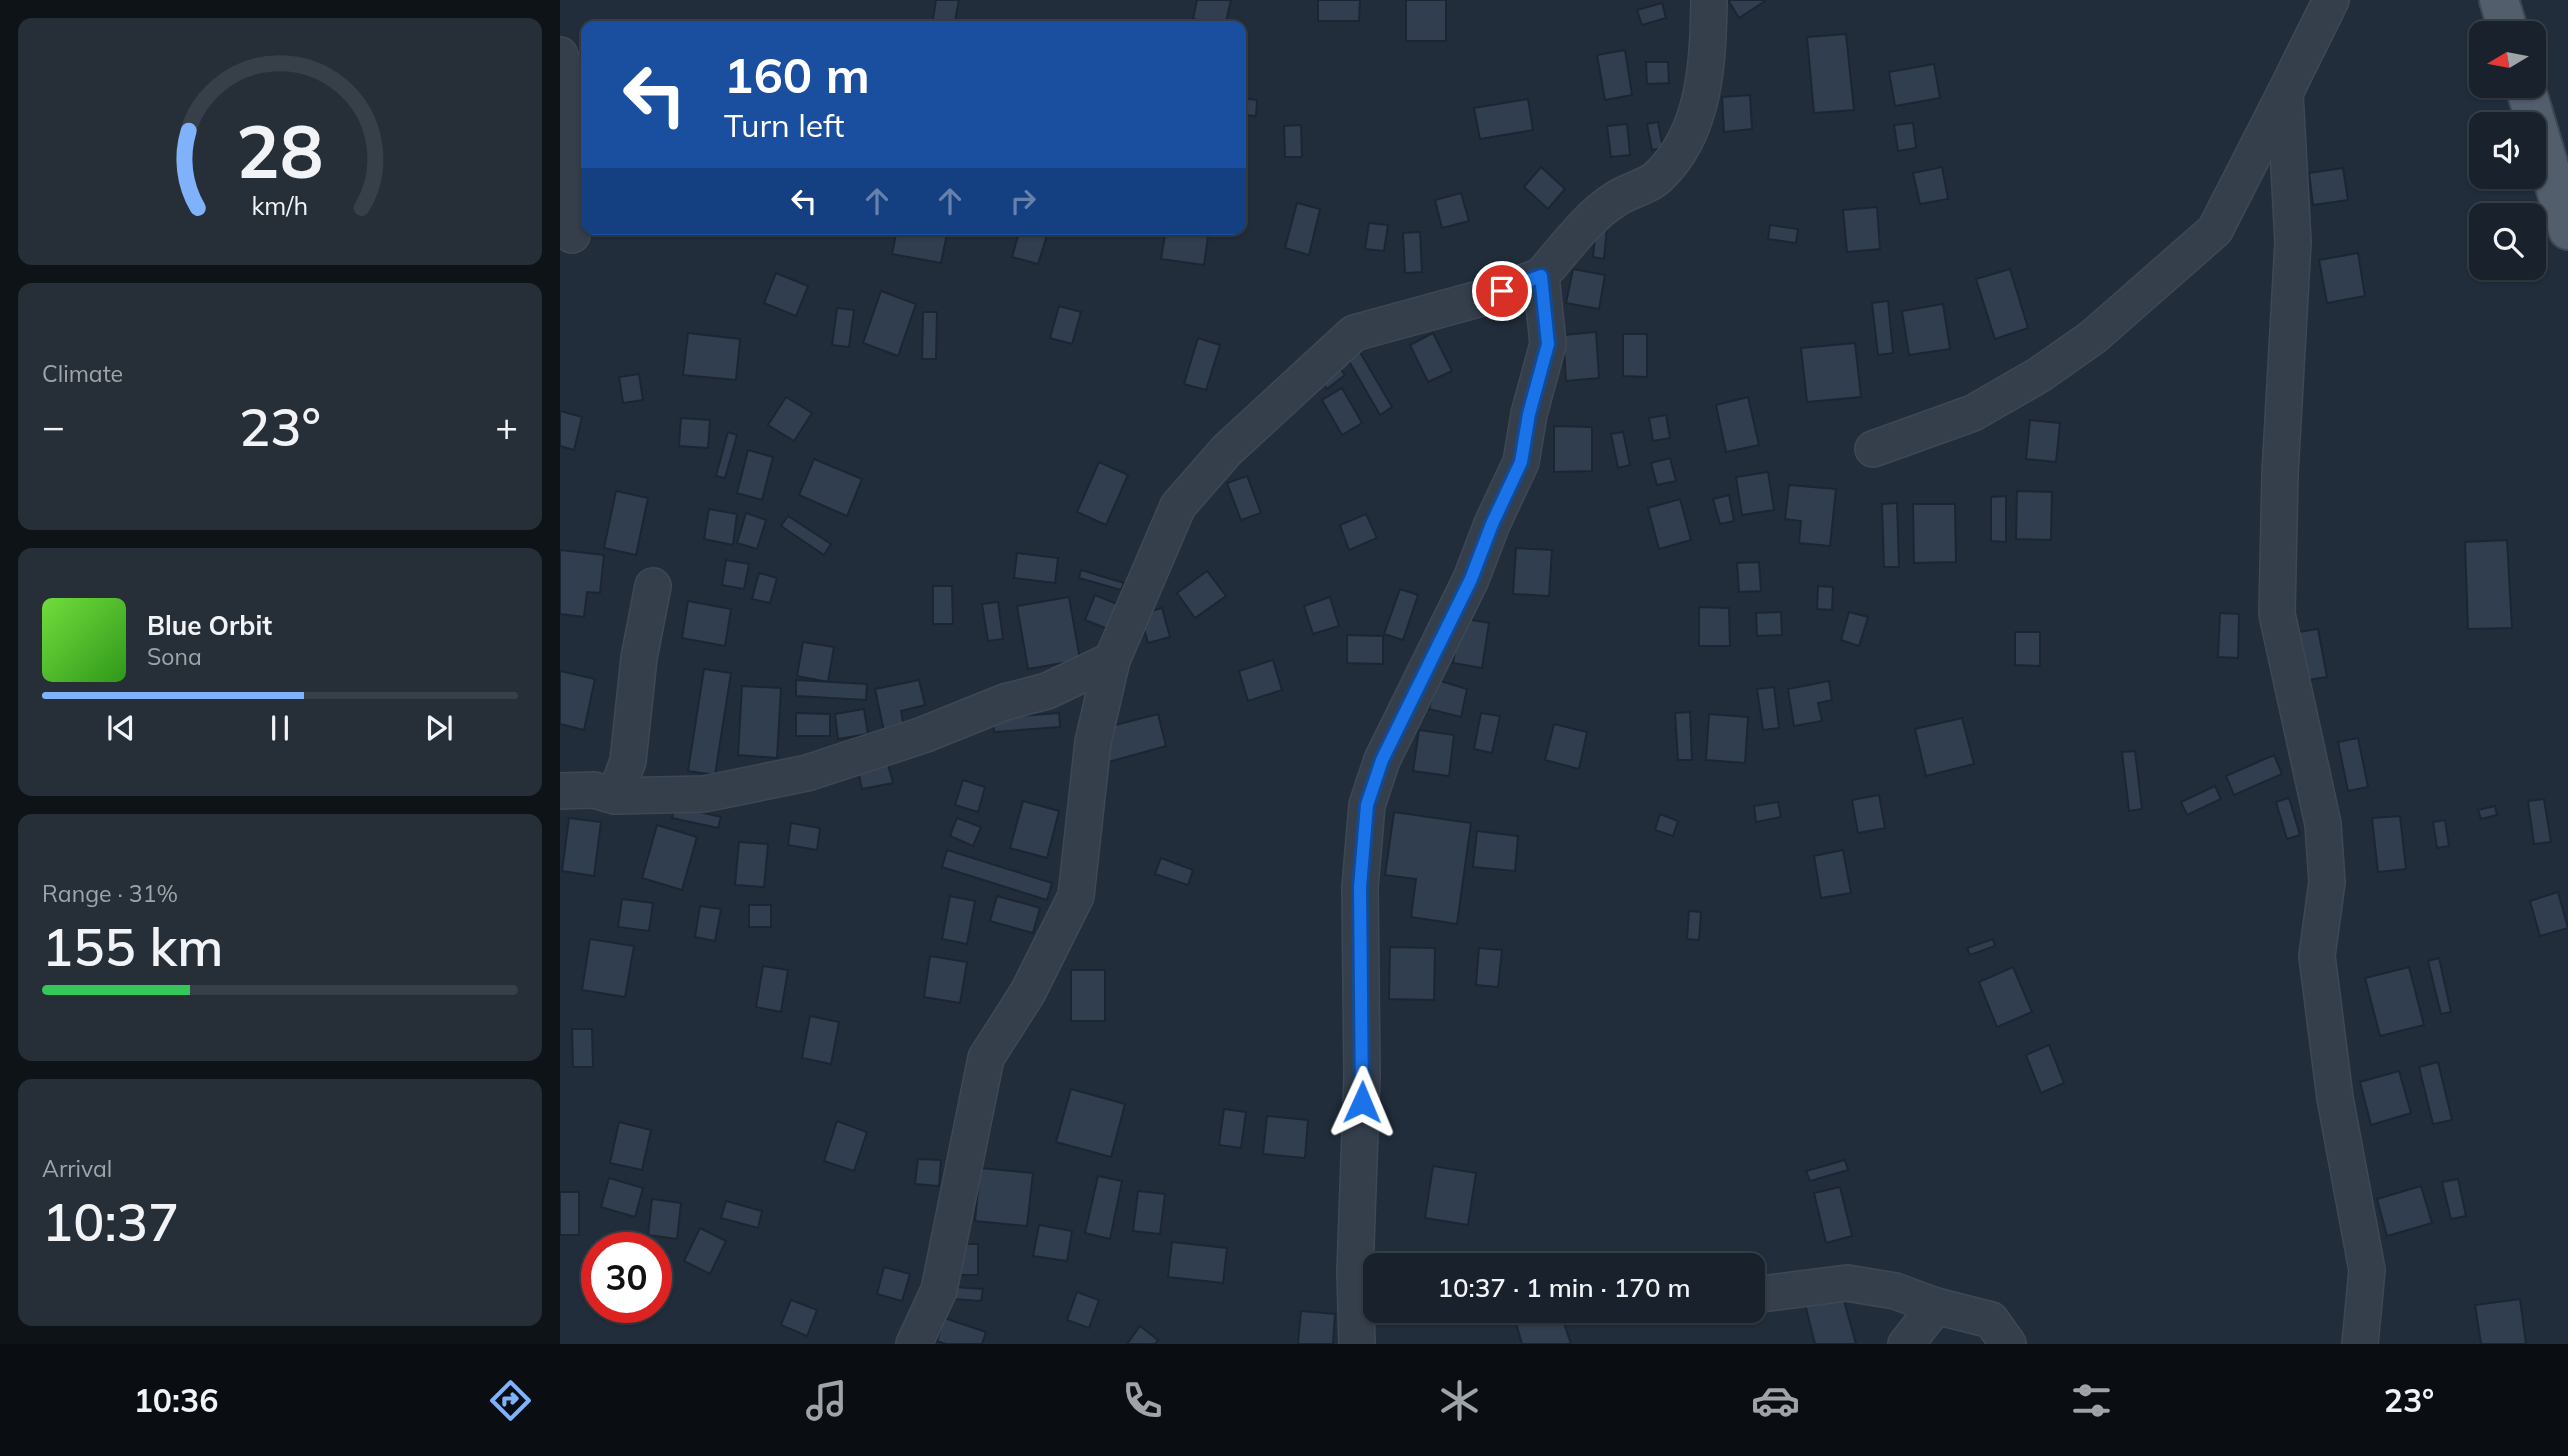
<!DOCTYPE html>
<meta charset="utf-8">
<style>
:root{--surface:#19222c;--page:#262f38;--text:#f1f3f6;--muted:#9fa4a9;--line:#373f48;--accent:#80b2fc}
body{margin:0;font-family:Mulish,sans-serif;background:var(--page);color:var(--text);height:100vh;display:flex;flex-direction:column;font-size:26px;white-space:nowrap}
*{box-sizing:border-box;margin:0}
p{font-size:23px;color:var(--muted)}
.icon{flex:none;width:38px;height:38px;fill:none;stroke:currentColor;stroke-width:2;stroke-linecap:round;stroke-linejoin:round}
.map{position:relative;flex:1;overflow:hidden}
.drawer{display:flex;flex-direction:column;gap:18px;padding:18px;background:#0e1318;width:560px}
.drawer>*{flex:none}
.hud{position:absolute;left:21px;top:21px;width:665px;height:214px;border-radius:14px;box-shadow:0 2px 5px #0004,0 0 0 2px var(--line);background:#1a4fa0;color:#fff;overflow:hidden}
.needle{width:46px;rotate:260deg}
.buttons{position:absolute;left:1909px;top:21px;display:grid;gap:14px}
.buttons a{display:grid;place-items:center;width:77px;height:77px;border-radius:14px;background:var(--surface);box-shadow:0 2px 5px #0004,0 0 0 2px var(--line);font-size:35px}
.speed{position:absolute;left:21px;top:1232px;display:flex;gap:14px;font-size:35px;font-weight:700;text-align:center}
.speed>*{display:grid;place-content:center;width:91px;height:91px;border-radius:50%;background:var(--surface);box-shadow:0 2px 5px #0004,0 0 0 2px var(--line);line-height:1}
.speed .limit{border:10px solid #d22;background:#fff;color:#111}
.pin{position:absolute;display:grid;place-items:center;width:60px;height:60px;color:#fff;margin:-30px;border:4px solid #fff;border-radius:50%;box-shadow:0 2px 7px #0007}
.me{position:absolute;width:77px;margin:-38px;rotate:1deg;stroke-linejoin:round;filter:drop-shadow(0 0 5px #0008)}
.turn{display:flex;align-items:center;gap:24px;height:147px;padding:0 28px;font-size:32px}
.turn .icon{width:91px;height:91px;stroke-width:2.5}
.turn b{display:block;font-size:49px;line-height:60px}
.lanes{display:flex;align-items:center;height:66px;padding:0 28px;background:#0003;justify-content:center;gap:35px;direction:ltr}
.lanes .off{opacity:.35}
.big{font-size:52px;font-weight:600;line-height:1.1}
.drawer .tile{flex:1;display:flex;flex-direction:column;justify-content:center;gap:10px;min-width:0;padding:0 24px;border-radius:14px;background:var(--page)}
.drawer .dial{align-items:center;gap:0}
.dial svg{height:182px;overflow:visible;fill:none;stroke:var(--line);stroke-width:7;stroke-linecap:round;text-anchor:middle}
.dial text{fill:var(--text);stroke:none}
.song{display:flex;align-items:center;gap:21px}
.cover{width:84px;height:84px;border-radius:10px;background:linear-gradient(135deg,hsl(100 70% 55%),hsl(110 70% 35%))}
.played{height:7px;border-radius:4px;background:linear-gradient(90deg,var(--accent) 55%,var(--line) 55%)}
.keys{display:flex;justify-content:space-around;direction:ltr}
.heat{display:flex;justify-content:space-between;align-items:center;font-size:38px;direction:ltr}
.charge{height:10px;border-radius:5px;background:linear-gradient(90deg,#34c759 31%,var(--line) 0)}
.trip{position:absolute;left:803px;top:1253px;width:402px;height:70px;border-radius:14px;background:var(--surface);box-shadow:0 2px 5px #0004,0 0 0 2px var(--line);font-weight:600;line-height:70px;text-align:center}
.tab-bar{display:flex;height:112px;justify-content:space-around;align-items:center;background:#0a0e12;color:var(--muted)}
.tab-bar .icon{width:49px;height:49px}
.tab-bar .active{color:var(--accent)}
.tab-bar b{font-size:32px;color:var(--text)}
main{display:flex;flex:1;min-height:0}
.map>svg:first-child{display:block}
.building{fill:#303e50;stroke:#1c2632;stroke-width:2}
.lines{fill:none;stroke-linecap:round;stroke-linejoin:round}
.street-casing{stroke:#3e4854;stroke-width:38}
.primary-casing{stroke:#3e4854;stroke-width:42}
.street{stroke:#353f4c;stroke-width:35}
.primary{stroke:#535e6c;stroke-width:38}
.route-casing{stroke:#114b97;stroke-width:18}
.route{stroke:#1a73e8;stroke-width:12}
</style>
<main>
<section class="drawer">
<div class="tile dial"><svg viewBox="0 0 100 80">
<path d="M14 69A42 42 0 1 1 86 69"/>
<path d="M14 69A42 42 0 0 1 10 35" stroke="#80b2fc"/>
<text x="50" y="56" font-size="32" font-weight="700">28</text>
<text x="50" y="72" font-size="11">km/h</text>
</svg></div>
<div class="tile"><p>Climate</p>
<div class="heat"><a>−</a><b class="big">23°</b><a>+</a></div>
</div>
<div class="tile">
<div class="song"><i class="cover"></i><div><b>Blue Orbit</b><p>Sona</p></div></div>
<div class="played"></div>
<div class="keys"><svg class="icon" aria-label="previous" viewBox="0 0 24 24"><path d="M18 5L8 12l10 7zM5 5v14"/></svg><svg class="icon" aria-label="pause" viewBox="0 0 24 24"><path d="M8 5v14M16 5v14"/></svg><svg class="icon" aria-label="next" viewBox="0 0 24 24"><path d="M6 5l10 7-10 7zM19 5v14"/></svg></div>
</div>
<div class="tile"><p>Range · 31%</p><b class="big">155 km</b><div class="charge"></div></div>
<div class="tile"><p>Arrival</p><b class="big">10:37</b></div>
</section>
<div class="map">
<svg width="2008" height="1344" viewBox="0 0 2008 1344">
<rect width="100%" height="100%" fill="#212d3b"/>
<g class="building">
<path d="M376 0H399L394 26H372Z"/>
<path d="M637 0H671L665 26 633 19Z"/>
<path d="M758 0H800L799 21H758Z"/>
<rect x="846" y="0" width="40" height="41"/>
<path d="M1168 0H1205V1L1179 18Z"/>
<path d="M1102 3 1106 18 1082 25 1077 10Z"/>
<path d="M1286 34 1294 110 1254 113 1247 37Z"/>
<path d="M1065 50 1072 95 1045 100 1037 55Z"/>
<path d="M1086 62H1108L1109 83 1087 84Z"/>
<path d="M1374 64 1380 98 1335 106 1329 72Z"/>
<path d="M1190 95 1192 129 1164 132 1162 97Z"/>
<path d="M681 98 697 100 696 116 681 115Z"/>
<path d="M968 99 973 130 920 139 914 108Z"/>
<path d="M1098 122 1103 148 1092 150 1087 124Z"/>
<path d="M1353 123 1356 148 1338 151 1334 125Z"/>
<path d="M1067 124 1070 155 1051 157 1047 126Z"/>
<path d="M741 125 742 157H725L724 126Z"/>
<path d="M981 167 1005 189 988 209 964 187Z"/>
<path d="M1382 167 1388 199 1360 204 1353 173Z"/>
<path d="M1783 168 1788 200 1753 205 1749 173Z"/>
<path d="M901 193 909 221 882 228 875 200Z"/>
<path d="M737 203 760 209 749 255 725 248Z"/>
<path d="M1317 207 1320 249 1287 252 1283 210Z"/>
<path d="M809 223 828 225 824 251 805 249Z"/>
<path d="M1210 225 1238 229 1236 243 1208 239Z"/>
<path d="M1036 226 1047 227 1044 259 1033 257Z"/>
<path d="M337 229H388L381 263 332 254Z"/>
<path d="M460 229H489L478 264 452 257Z"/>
<path d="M606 229H649L644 265 601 259Z"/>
<path d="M860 232 862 272 845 273 843 233Z"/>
<path d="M1798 253 1805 296 1767 303 1759 260Z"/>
<path d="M1013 269 1045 275 1039 309 1006 303Z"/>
<path d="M1450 269 1468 328 1435 339 1416 279Z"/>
<path d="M216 273 248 286 236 316 204 303Z"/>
<path d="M321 291 356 304 338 356 303 343Z"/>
<path d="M1328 301 1333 353 1318 355 1312 303Z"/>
<path d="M1383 304 1390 349 1349 355 1342 311Z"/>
<path d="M499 306 521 312 512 344 490 338Z"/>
<path d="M277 308 294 310 289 347 272 345Z"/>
<path d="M363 312H377L376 359H362Z"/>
<path d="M1036 332 1039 378 1006 381 1003 335Z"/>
<path d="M128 333 180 339 176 380 123 375Z"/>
<path d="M873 333 892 371 868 382 850 345Z"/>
<path d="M1063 334H1087V377L1063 376Z"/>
<path d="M638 338 660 345 646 390 624 384Z"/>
<path d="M1295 343 1301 397 1247 402 1241 348Z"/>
<path d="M798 349 832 407 820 415 786 356Z"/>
<path d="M777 364 785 375 767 389 759 378Z"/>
<path d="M79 374 83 400 63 403 59 377Z"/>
<path d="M782 388 802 423 782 435 762 400Z"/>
<path d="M226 397 252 413 234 441 208 425Z"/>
<path d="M1188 397 1199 445 1166 452 1156 405Z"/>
<path d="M0 411 22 417 14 450 0 446Z"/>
<path d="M1106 415 1110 438 1093 441 1089 418Z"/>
<path d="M121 418 150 420 148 448 119 446Z"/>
<path d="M1470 420 1500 423 1496 462 1466 459Z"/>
<path d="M994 426 1032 427V471L994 472Z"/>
<path d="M168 432 177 435 165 478 156 476Z"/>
<path d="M1063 432 1070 465 1058 468 1051 434Z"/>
<path d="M188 450 213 457 202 500 177 493Z"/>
<path d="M1110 458 1116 481 1097 485 1091 463Z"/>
<path d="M254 459 302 479 287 516 239 495Z"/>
<path d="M539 462 568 475 546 525 517 512Z"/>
<path d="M1208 472 1214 510 1182 515 1176 477Z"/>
<path d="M687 476 701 513 681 520 667 483Z"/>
<path d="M1229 485 1276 489 1270 546 1239 543 1241 521 1225 519Z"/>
<path d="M56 491 88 498 76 555 44 548Z"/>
<path d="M1457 491 1492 492 1491 540 1456 539Z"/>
<path d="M1169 495 1174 521 1160 524 1153 499Z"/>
<path d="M1446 496V542L1431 541V497Z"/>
<path d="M1120 499 1131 540 1099 549 1088 508Z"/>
<path d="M1337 503 1339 567H1324L1322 504Z"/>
<path d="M1353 504H1395L1396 562 1354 563Z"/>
<path d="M149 509 177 514 173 545 144 539Z"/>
<path d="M186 513 206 520 197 549 177 543Z"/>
<path d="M806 514 817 538 789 550 780 525Z"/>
<path d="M228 516 271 544 264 555 221 526Z"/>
<path d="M1947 540 1952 628 1908 629 1905 542Z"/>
<path d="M956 548 992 550 989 596 953 594Z"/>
<path d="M0 550 44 555 40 593 27 592 24 617 0 614Z"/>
<path d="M457 553 498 558 495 583 454 578Z"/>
<path d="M166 560 189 564 184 589 162 585Z"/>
<path d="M1199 562 1201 591 1179 592 1177 563Z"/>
<path d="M521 570 564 583 561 590 519 578Z"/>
<path d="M647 571 666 596 635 618 617 593Z"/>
<path d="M199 573 217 578 210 603 192 599Z"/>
<path d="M373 586H392L393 624H373Z"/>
<path d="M1258 586 1273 587 1272 610 1257 609Z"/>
<path d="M840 589 858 595 843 640 824 634Z"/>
<path d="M535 595 557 604 548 629 525 620Z"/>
<path d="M509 597 520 660 468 669 457 606Z"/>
<path d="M770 597 779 626 753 634 744 606Z"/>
<path d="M128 601 171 609 165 646 122 638Z"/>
<path d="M438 602 443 639 428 641 422 604Z"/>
<path d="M1139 607 1169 608 1170 646H1139Z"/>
<path d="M602 608 610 637 588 643 580 614Z"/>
<path d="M1221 612 1222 635 1197 636 1196 613Z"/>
<path d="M1289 612 1308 617 1299 646 1281 640Z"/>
<path d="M1660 613 1679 614 1678 658 1658 657Z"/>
<path d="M901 618 929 623 922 668 893 663Z"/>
<path d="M1758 629 1767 677 1741 681 1732 633Z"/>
<path d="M1455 632H1480V666L1455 665Z"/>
<path d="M787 635 823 636V664L787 663Z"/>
<path d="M243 642 274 647 268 682 237 676Z"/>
<path d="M713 660 722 690 688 701 679 671Z"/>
<path d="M144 669 171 673 155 775 128 771Z"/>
<path d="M0 671 35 679 24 730 0 724Z"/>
<path d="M236 680 307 684 306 700 236 696Z"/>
<path d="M359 680 365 705 341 711 345 732 325 736 315 689Z"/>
<path d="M877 680 907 689 901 717 869 709Z"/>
<path d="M1269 681 1272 700 1258 703 1262 721 1234 726 1228 689Z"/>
<path d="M182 686 221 688 217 758 178 755Z"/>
<path d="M1214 687 1219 728 1203 730 1197 689Z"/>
<path d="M304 709 308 734 278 739 275 714Z"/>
<path d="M1130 712 1132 760H1118L1115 713Z"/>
<path d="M236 713 270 714V736H236Z"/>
<path d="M499 713 500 727 434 732 433 718Z"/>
<path d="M921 713 940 716 932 753 914 749Z"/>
<path d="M598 714 606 746 545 763 536 730Z"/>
<path d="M1149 714 1188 717 1185 763 1146 760Z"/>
<path d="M1402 718 1414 764 1366 776 1355 729Z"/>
<path d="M994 724 1027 732 1019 769 985 760Z"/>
<path d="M859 730 894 735 889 776 853 771Z"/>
<path d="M1798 738 1808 787 1788 791 1778 742Z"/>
<path d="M1575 751 1582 809 1569 811 1562 752Z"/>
<path d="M1714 755 1722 774 1674 795 1666 776Z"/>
<path d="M327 760 333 783 302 789 297 766Z"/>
<path d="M403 780 425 787 418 812 395 805Z"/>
<path d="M1655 786 1661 799 1627 815 1621 802Z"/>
<path d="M1319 795 1325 828 1298 833 1292 800Z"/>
<path d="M1729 798 1740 835 1727 839 1716 802Z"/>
<path d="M1984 799 1991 842 1974 844 1968 801Z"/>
<path d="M463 801 499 811 487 858 450 848Z"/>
<path d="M1218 802 1221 817 1196 822 1194 806Z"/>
<path d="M115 806 161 817 158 828 112 818Z"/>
<path d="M1935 806 1937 815 1921 819 1918 810Z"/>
<path d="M834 812 911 823 897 924 851 917 856 879 825 875Z"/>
<path d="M1100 814 1118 821 1113 836 1095 830Z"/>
<path d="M1840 816 1846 869 1818 872 1812 818Z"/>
<path d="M9 818 41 822 34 876 2 871Z"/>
<path d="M397 818 421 827 413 846 390 836Z"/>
<path d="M1885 820 1889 846 1877 848 1873 822Z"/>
<path d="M231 823 260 828 257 850 228 845Z"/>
<path d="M97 825 137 837 122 890 82 878Z"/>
<path d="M917 831 958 836 955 871 913 867Z"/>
<path d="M179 842 208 844 204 887 175 885Z"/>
<path d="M387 850 492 883 487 900 382 867Z"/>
<path d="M1283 850 1291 893 1261 898 1254 856Z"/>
<path d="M601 858 633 870 628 885 595 874Z"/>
<path d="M1998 892 2008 928 1980 936 1970 901Z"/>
<path d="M390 896 415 901 407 944 382 939Z"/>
<path d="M437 896 480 908 473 933 430 921Z"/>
<path d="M62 899 93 903 89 931 58 927Z"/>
<rect x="189" y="905" width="22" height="22"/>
<path d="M140 906 161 909 155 941 135 937Z"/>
<path d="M1129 911 1141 912 1139 940 1127 939Z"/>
<path d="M30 939 74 946 65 997 22 990Z"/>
<path d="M1433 939 1435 946 1410 955 1407 948Z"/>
<path d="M830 947 875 948 874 1000 829 999Z"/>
<path d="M919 948 942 950 938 987 916 985Z"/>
<path d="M370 956 407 962 400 1003 364 997Z"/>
<path d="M1879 958 1891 1012 1881 1014 1868 961Z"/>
<path d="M203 966 228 970 221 1012 196 1007Z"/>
<path d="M1453 967 1472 1012 1437 1027 1419 982Z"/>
<path d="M1849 967 1864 1025 1820 1036 1805 978Z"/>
<rect x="511" y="970" width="34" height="51"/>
<path d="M250 1016 279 1022 271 1064 242 1058Z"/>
<path d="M12 1029H32L33 1067H13Z"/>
<path d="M1489 1045 1504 1083 1481 1093 1466 1055Z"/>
<path d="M1878 1062 1892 1120 1873 1124 1859 1067Z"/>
<path d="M1839 1071 1851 1113 1811 1125 1800 1082Z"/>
<path d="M511 1089 565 1104 551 1157 496 1142Z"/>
<path d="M664 1109 686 1112 681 1148 659 1145Z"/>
<path d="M707 1116 748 1120 745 1158 703 1154Z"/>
<path d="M277 1121 307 1132 294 1171 264 1161Z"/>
<path d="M59 1122 91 1130 82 1170 50 1163Z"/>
<path d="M358 1159 381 1160 379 1186 355 1184Z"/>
<path d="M1285 1160 1288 1170 1250 1181 1246 1171Z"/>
<path d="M873 1166 916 1173 908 1225 865 1218Z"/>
<path d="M420 1168 473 1173 467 1226 415 1221Z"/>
<path d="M538 1176 562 1181 550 1239 525 1233Z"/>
<path d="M49 1178 83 1188 75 1217 41 1207Z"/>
<path d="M1898 1179 1906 1216 1891 1219 1882 1182Z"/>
<path d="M1861 1186 1872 1223 1827 1236 1817 1199Z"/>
<path d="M1280 1187 1292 1236 1266 1243 1254 1193Z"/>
<path d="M578 1191 605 1194 600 1234 573 1231Z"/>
<rect x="0" y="1192" width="19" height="43"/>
<path d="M92 1199 121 1203 117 1239 88 1235Z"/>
<path d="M166 1201 202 1211 198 1228 161 1218Z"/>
<path d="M479 1225 512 1231 507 1261 473 1256Z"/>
<path d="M140 1228 166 1241 150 1274 124 1261Z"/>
<path d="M612 1242 667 1248 663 1283 608 1277Z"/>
<rect x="396" y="1244" width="22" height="31"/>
<path d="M324 1267 350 1274 342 1301 317 1294Z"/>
<path d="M394 1287 423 1289 421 1301 393 1299Z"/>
<path d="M1281 1290 1296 1344H1255L1244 1300Z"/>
<path d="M517 1292 539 1300 529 1328 507 1320Z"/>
<path d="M1960 1299 1966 1344H1921L1915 1305Z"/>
<path d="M231 1300 257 1310 247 1336 221 1325Z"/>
<path d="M741 1311 775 1314 773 1344H738Z"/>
<path d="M992 1311H1000L1011 1344H962L956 1323Z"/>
<path d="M384 1318 426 1332 422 1344H386L377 1341Z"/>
<path d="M580 1326 598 1340 595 1344H567Z"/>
</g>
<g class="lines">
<g class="street-casing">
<g id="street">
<path d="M1771 0 1725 93 1733 242 1720 474 1717 614 1763 824 1767 882 1757 956 1775 1098 1807 1270 1800 1344"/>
<path d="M0 55 7 85 12 235"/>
<path d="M1313 449 1413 413 1479 375 1533 337 1655 230 1725 93"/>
<path d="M0 791 34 790 55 796 144 794 247 773 363 735 445 702 487 691 552 660"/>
<path d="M55 796 68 761 79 658 93 586"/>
<path d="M1194 1295 1287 1283 1335 1291 1376 1306 1431 1320 1448 1344"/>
<path d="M354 1344 379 1290 426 1058 468 992 516 896 533 742 552 660 618 506 667 450 794 333 922 298 981 276"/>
<path d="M797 1344 795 1272 802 1076 800 887 807 805 822 760 911 579 932 524 961 462 969 414 988 344 981 276C1004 250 1027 217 1056 199 1069 190 1088 187 1099 176 1146 131 1148 60 1149 0"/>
<path d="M1346 1344 1376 1306"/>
</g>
</g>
<g class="primary-casing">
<g id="primary">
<path d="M1939 0 1949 33"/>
<path d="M1965 86 2008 230"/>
</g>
</g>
<use href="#street" class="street"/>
<use href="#primary" class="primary"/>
</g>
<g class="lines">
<g class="route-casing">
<path id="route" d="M802 1102 800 887 807 805 822 760 911 579 932 524 961 462 969 414 988 344 981 276 942 291"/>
</g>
<use href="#route" class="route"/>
</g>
</svg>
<div class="buttons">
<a><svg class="needle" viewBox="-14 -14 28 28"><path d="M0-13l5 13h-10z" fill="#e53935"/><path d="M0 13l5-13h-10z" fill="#9fa4a9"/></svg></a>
<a><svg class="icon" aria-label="sound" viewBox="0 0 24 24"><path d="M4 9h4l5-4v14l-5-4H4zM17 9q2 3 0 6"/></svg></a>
<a><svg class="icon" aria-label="search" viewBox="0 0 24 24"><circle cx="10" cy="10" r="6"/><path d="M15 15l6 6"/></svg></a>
</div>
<div class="speed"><div class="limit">30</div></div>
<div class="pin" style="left:942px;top:291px;background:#d93025"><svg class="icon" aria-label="arrive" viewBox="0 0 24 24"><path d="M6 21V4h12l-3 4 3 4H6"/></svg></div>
<svg class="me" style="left:802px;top:1102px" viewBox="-20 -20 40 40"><path d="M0-17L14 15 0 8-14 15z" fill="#1a73e8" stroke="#fff" stroke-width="4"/></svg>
<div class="trip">10:37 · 1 min · 170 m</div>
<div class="hud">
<div class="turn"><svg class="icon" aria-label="left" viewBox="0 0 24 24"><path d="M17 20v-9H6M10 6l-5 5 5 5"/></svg><div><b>160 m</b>Turn left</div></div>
<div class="lanes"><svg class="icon" aria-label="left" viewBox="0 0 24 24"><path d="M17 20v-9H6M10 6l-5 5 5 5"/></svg><svg class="icon off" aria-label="ahead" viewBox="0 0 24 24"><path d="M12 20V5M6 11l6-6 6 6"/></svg><svg class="icon off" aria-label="ahead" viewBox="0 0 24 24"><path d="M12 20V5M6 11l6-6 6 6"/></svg><svg class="icon off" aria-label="right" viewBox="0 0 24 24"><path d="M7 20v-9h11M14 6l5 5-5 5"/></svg></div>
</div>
</div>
</main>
<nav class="tab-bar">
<b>10:36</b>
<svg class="icon active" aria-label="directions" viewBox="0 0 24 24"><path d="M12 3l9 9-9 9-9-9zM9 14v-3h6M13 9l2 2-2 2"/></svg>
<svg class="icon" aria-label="music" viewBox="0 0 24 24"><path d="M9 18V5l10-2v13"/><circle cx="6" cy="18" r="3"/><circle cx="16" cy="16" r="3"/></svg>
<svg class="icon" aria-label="phone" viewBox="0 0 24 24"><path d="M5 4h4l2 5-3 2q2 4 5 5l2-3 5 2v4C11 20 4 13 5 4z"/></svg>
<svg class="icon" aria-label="climate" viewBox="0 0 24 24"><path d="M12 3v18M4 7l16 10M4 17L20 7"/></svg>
<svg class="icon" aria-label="car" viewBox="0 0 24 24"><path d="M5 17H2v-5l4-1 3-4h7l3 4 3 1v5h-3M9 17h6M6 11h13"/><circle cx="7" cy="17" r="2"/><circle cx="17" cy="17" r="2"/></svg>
<svg class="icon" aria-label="filters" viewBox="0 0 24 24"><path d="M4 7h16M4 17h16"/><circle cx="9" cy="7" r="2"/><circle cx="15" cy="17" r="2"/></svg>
<b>23°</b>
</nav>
